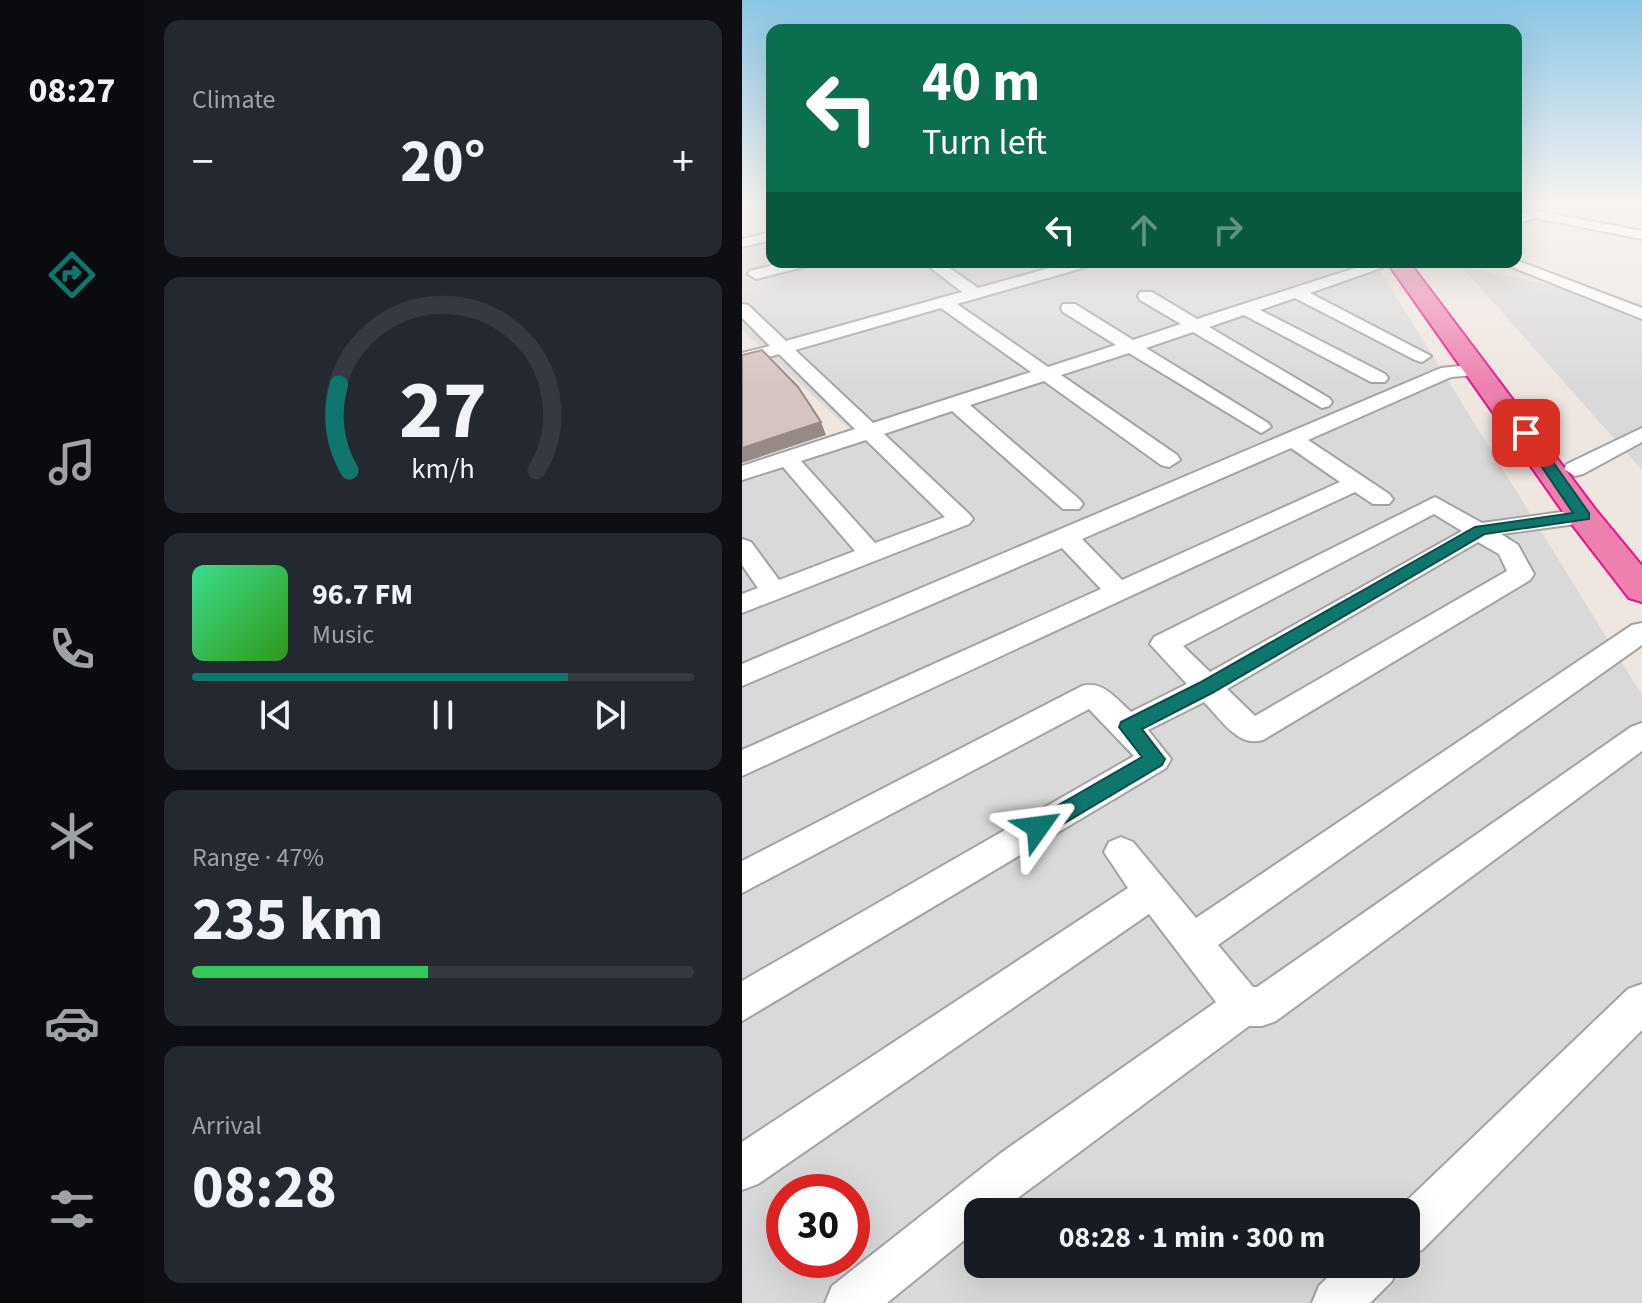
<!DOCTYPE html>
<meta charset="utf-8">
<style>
:root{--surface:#171b24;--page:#242831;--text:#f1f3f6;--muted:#9ea1a6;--line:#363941;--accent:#0f766e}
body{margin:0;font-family:"Source Sans 3",sans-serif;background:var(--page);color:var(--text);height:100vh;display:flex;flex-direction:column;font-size:30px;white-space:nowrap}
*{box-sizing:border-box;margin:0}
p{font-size:26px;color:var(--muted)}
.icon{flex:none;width:44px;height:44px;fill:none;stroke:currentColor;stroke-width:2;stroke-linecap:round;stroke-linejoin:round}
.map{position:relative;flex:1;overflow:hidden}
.sheet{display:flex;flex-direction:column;gap:20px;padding:20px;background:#0d0f14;width:598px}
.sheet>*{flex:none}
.top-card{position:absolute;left:24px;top:24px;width:756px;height:244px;border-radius:16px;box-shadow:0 8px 32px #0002;background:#0b6e4f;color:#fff;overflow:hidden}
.speed{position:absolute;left:24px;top:1174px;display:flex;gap:16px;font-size:40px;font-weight:700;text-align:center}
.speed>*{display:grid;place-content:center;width:104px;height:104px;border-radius:50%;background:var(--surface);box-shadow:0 8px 32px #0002;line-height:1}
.speed .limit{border:12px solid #d22;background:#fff;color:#111}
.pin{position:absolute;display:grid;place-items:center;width:68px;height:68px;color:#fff;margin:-34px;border-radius:16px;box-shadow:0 4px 12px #0006}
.me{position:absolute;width:88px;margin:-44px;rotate:59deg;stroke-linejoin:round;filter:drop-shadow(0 0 6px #0008)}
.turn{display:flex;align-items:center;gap:28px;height:168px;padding:0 24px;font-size:36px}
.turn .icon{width:104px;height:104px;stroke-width:2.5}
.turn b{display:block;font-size:56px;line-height:68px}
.lanes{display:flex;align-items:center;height:76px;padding:0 24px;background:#0003;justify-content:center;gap:40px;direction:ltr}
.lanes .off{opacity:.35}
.big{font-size:60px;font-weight:700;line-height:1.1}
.sheet .card{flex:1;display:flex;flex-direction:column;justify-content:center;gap:12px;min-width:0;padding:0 28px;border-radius:16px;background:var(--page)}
.sheet .dial{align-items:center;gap:0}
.dial svg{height:208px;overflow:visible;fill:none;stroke:var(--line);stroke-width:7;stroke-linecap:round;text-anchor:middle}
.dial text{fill:var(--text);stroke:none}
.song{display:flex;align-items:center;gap:24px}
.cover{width:96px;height:96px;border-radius:12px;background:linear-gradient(135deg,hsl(150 70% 55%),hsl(110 70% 35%))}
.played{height:8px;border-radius:4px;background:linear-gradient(90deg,var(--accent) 75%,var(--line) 75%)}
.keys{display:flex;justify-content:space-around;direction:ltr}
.heat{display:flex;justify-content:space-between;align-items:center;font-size:44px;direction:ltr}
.charge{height:12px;border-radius:6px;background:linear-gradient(90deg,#34c759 47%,var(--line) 0)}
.trip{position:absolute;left:222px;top:1198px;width:456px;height:80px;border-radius:16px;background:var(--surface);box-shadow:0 8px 32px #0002;font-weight:700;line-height:80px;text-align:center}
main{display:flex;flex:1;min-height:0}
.menu{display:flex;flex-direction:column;width:144px;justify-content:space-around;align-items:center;background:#090b0e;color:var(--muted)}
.menu .icon{width:56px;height:56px}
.menu .active{color:var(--accent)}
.menu b{font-size:36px;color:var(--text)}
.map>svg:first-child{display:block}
.residential{fill:#dad9d9;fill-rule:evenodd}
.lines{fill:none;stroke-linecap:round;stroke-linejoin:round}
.minor-casing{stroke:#a3a3a3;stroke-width:4}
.highway-casing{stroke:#e6148f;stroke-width:4}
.minor{fill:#fff;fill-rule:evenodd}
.highway{fill:#ee80af;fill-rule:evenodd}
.shaded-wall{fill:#968986}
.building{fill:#d6c4c0;stroke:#968986;stroke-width:2}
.route{fill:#0f766e;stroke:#0a4d48;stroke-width:2}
</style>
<main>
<nav class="menu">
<b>08:27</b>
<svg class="icon active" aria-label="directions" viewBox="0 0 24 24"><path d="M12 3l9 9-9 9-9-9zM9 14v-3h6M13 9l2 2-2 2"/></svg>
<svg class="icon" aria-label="music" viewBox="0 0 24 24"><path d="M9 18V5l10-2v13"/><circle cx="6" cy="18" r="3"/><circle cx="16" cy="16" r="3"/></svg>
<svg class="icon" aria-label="phone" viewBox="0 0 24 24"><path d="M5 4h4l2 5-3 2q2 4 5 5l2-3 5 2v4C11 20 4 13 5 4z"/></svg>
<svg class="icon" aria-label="climate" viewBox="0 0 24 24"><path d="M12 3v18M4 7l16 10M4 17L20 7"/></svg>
<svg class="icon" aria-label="car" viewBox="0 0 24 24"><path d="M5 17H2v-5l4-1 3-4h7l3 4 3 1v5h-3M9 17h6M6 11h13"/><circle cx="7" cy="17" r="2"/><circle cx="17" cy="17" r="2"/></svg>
<svg class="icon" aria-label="filters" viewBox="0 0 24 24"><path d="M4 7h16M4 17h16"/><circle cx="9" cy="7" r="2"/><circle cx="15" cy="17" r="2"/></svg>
</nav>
<section class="sheet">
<div class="card"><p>Climate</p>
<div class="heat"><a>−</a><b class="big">20°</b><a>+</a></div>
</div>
<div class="card dial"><svg viewBox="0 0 100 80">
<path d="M14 69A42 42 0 1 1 86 69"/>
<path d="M14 69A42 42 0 0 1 10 36" stroke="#0f766e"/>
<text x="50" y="56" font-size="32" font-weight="700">27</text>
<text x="50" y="72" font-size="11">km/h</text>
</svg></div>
<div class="card">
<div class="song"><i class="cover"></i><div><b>96.7 FM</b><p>Music</p></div></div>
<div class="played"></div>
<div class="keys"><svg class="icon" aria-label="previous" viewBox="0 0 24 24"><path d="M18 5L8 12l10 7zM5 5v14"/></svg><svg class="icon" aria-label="pause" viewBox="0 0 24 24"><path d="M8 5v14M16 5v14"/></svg><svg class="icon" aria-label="next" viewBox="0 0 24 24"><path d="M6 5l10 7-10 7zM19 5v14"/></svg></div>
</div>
<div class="card"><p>Range · 47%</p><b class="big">235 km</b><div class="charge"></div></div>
<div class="card"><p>Arrival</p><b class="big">08:28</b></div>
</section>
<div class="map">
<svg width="900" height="1303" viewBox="0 0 900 1303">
<rect width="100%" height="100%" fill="#efe6e0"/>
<g class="residential">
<path d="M30 229V262H633L900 695V1303H0V476L107 429 0 330V237ZM42 1192H110V1260H42ZM236 1212H664V1264H236Z"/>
<path d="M720 267 900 304V470Z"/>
</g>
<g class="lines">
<g class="minor-casing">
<g id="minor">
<path d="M792 210 900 231V239L793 218 774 224V215Z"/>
<path d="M30 232V240L0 247V239Z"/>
<path d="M774 260 900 308V319L757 262Z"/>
<path d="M44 262H72L69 265 14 279 6 274 8 271Z"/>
<path d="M181 262H199L236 288 329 262H354L351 265 215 304 306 367 374 345 321 312 319 308 321 304H333L391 340 439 324 398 300 396 296 398 292H410L455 319 632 262H656L568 293 689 356 680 362 673 360 553 298 518 310 643 374 646 378 643 382H629L502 315 467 327 587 398 590 402 587 406 580 408 451 332 404 348 526 423 529 427 519 433 387 353 319 375 435 455 438 460 427 467 419 465 302 381 228 405 337 499 341 504 337 509H321L210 411 142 434 227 514 231 519 227 524 0 613V594L16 588 0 565V539L9 542 37 580 113 551 41 467 0 480V466L113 429 37 354 0 365V353L28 346 0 318V304L6 305 44 341 220 292ZM199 308 289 372 131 423 53 350ZM124 440 203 517 133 543 59 461Z"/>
<path d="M737 364 746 370 744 374 709 377 566 440 647 494 651 499 647 504H631L613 492 0 776V750L359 589 320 548 0 686V664L699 368ZM549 448 598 482 380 580 340 539Z"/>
<path d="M900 428V442L841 474 833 476 822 469 825 464Z"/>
<path d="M693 497 740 523 841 509 849 511 853 516 849 521 841 523 759 534 776 545 792 574 788 580 521 740C496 748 478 718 462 702L406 730 429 759 424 768 0 1021V981L392 756 347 709 0 893V861L340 686C361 680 374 699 389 712L445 684 408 644 412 637ZM692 514 720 531 468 672 441 646ZM736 542 757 554 765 571 513 716 485 689Z"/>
<path d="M900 623V645L476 945 511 987H515L889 727 900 723V751L534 1021 520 1026H507L257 1212H236V1229L145 1303H83L90 1286 259 1153 474 1002 407 914 16 1184 0 1190V1142L386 888 362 852 367 842 379 837 391 842 454 918 890 625Z"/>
<path d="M900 984V1030L680 1250 664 1257V1212H653L886 989Z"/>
<path d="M599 1264H657L650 1281 628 1303H570L577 1286Z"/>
</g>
</g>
<g class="highway-casing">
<path id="highway" d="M645 262H667L853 509 900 566V602L887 598 829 523Z"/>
</g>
<use href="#minor" class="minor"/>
<use href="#highway" class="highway"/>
</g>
<path class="shaded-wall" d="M79 422 84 435 0 463V448Z"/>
<path class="building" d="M20 350 56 387 79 422 0 448V355Z"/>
<linearGradient id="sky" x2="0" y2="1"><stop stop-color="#89c6e5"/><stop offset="0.53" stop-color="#f8f4f1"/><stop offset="1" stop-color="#f8f4f1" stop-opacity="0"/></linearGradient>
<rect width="900" height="386" fill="url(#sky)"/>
<path class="route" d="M784 429 789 431 847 513V519L743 534 470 693 400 729 423 759 420 765 304 834 296 837 289 834 285 827 289 821 400 757 377 727 379 722 457 683 733 527 831 513 777 433Z"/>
</svg>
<div class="speed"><div class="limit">30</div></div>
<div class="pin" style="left:784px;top:433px;background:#d93025"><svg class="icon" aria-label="arrive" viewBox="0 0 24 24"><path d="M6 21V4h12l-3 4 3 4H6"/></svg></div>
<svg class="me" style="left:296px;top:827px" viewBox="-20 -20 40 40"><path d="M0-17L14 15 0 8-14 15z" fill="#0f766e" stroke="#fff" stroke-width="4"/></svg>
<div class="trip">08:28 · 1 min · 300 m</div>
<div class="top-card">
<div class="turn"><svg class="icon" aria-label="left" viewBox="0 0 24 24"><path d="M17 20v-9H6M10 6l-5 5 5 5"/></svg><div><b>40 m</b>Turn left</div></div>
<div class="lanes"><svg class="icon" aria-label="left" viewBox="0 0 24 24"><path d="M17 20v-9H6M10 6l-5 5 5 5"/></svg><svg class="icon off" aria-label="ahead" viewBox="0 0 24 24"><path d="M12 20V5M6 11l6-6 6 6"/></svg><svg class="icon off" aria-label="right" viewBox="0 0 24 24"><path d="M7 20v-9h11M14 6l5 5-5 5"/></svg></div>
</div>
</div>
</main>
